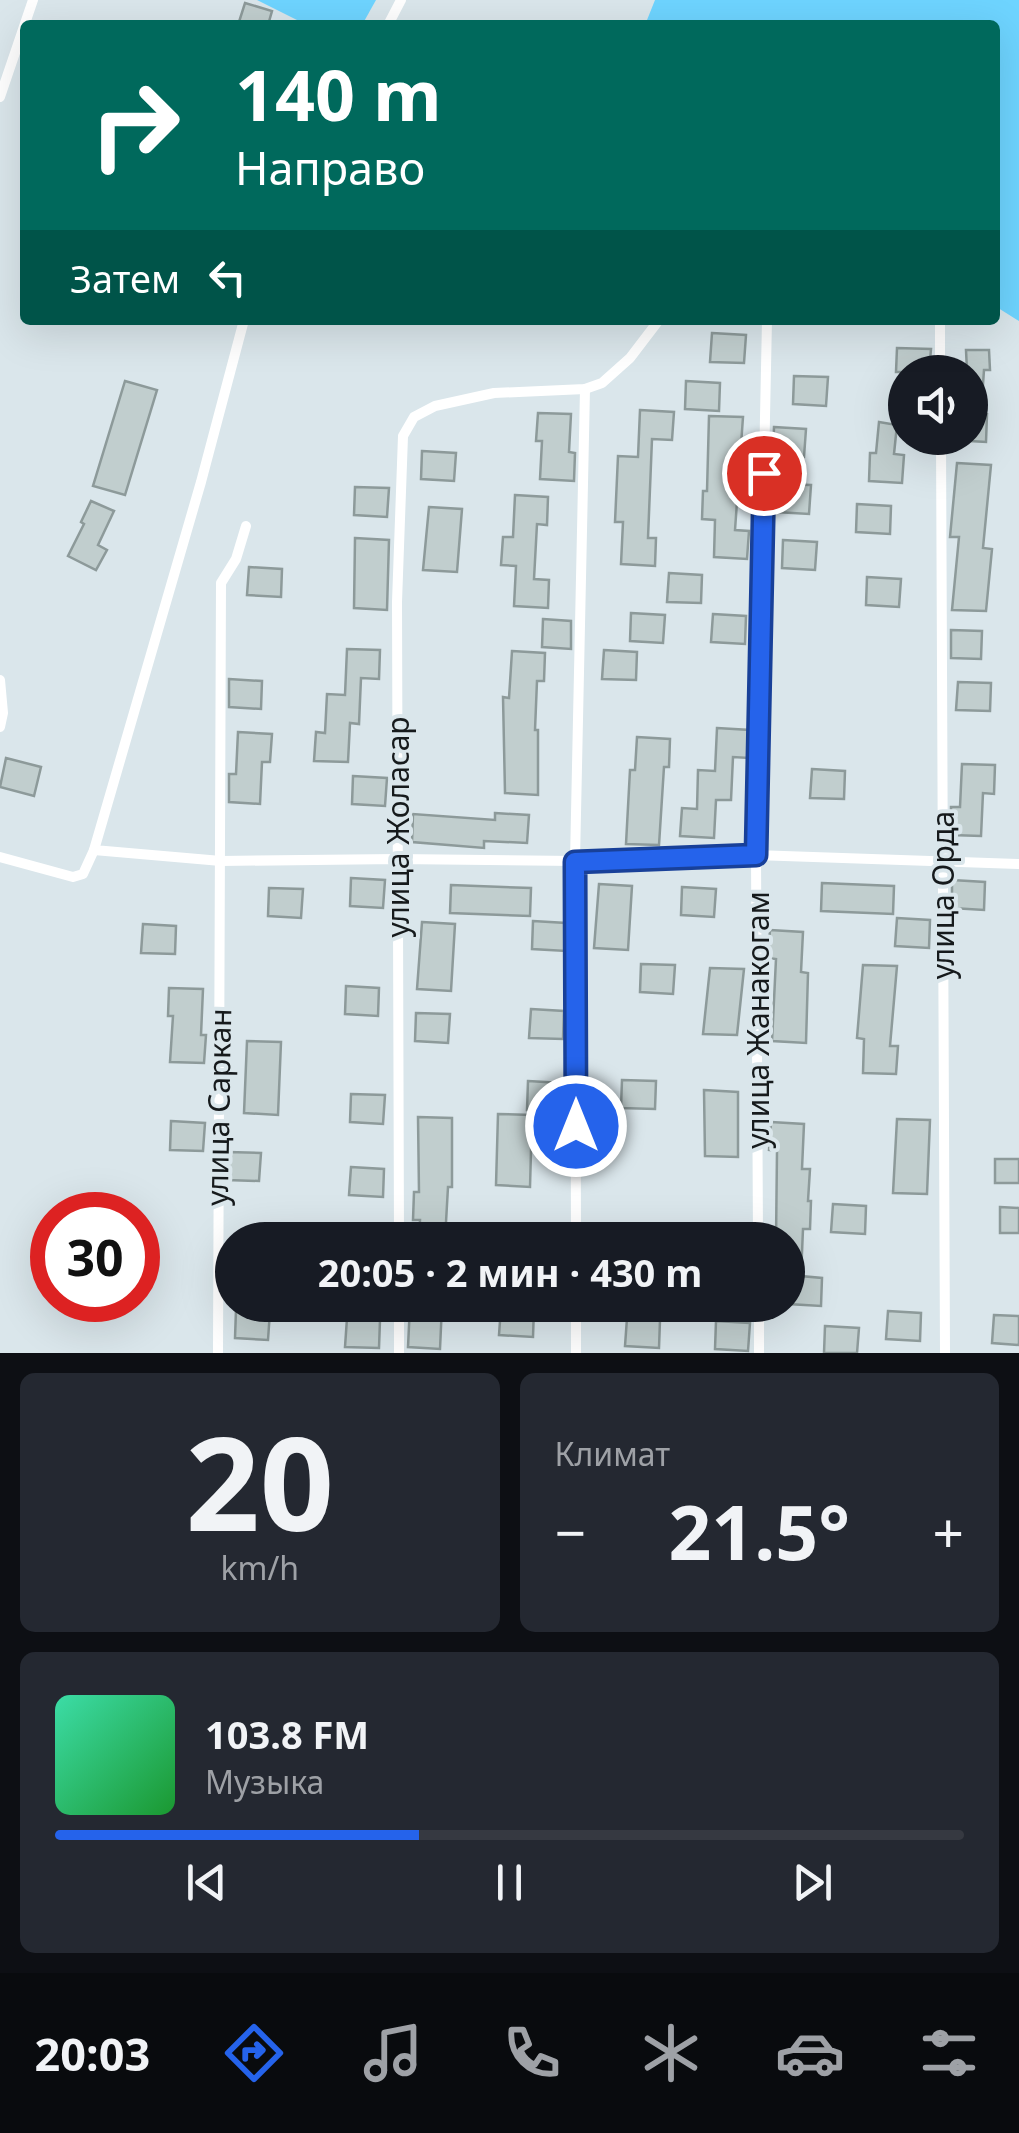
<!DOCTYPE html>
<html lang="ru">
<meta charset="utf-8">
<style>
:root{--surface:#171b24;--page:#242831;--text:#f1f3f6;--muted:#9ea1a6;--line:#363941;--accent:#2563eb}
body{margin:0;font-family:"Noto Sans",sans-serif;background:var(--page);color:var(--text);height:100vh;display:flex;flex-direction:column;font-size:38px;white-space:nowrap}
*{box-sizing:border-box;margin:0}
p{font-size:32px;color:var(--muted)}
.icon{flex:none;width:55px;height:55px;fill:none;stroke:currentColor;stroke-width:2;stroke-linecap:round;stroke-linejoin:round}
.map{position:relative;height:1353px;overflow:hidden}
.panel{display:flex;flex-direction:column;gap:20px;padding:20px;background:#0d0f14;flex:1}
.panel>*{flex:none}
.top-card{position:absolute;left:20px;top:20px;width:980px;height:305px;border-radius:10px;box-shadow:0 10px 40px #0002;background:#00695c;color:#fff;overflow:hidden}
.tools{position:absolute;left:888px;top:355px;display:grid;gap:20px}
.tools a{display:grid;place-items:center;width:100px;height:100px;border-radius:50%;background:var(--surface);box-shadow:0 10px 40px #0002;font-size:50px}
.speed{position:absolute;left:30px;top:1192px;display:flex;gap:20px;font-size:50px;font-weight:700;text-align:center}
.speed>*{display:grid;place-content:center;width:130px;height:130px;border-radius:50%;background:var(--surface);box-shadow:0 10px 40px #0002;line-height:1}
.speed .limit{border:15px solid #d22;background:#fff;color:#111}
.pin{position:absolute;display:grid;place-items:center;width:85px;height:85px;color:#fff;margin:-42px;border:5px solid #fff;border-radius:50%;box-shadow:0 2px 10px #0007}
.me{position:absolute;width:110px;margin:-55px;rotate:0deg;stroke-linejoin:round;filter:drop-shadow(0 0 8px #0008)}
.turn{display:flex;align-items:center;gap:35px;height:210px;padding:0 50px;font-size:45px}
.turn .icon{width:130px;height:130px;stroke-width:2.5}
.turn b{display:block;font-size:70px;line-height:85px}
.then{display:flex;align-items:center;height:95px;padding:0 50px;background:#0003;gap:20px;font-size:38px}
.big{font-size:75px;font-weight:700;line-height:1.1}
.panel .card{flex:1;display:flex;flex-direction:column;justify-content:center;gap:15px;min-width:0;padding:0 35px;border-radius:15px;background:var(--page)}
.panel .dial{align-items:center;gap:0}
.dial b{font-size:130px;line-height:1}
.song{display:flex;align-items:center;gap:30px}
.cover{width:120px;height:120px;border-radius:15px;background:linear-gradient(135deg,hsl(160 70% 55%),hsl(130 70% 35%))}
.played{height:10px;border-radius:5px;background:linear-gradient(90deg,var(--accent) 40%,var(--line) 40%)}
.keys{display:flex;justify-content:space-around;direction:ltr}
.heat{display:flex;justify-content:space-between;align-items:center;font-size:55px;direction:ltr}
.panel .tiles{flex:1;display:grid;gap:20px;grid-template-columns:1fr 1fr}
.card:last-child{grid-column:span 2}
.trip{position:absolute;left:215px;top:1222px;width:590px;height:100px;border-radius:50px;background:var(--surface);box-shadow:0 10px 40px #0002;font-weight:700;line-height:100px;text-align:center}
.dock{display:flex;height:160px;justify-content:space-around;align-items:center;background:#090b0e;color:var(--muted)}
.dock .icon{width:70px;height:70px}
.dock .current{color:var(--accent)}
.dock b{font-size:45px;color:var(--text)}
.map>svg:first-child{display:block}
.green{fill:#6ed4ff}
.building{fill:#c1cece;stroke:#8d9a9a;stroke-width:2.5}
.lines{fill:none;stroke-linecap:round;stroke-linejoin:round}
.minor{stroke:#fff;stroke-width:10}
.route-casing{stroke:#184099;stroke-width:25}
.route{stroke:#2563eb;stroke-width:18}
.labels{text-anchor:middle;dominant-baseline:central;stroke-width:8;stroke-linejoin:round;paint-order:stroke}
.street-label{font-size:30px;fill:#161a1c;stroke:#dae6eb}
</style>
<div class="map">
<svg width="1019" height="1353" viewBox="0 0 1019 1353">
<rect width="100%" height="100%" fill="#dae6eb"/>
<g class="green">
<path d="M257 0H376L362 25H307Z"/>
<path d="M655 0H1019V321L995 306V25H645Z"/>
</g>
<g class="building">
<path d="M245 3 272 11 268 25H238Z"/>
<path d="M712 333 746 335 744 363 710 362Z"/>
<path d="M897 348 931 349 929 372H896Z"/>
<path d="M966 350H989L990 370H984L981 413 987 414 986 442 970 441V371H967Z"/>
<path d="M794 376 828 377 826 406 793 404Z"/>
<path d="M125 381 157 390 125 495 93 486Z"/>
<path d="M686 381 720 383 719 411 685 409Z"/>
<path d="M640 410 674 412 672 440 652 439 648 538H656L655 566 621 564 623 522H615L618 456 638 457Z"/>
<path d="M538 413 571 414 569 452 575 453 574 481 540 479 542 441H536Z"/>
<path d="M709 416 743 417 735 530 749 531 747 559 714 557 715 520 702 519 703 491H707Z"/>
<path d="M879 422 897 425 894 454 904 455 902 483 869 481 870 453H876Z"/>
<path d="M774 427 806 429 804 457 773 455Z"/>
<path d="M422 451 456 453 454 481 421 479Z"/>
<path d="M957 463 991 465 983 548 992 549 986 611 952 610 959 537H950Z"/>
<path d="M777 484 811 485 809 514 776 512Z"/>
<path d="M355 487 389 488 387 517 354 515Z"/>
<path d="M515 495 548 497 547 525 537 524 534 579 549 580 548 608 514 606 516 566 501 565 503 537H513Z"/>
<path d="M91 501 114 511 98 545 107 550 96 570 68 556 84 524 81 522Z"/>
<path d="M857 504 891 506 890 534 856 532Z"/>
<path d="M429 507 462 509 457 572 423 570Z"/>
<path d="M355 538 389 540 387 610 354 608Z"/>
<path d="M783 540 817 542 815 570 782 568Z"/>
<path d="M249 567 282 569 281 597 247 595Z"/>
<path d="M669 573 702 575 701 603 667 602Z"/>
<path d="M867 577 901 579 899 607 866 605Z"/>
<path d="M631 613 665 615 663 643 630 641Z"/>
<path d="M713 614 746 616 745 644 711 642Z"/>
<path d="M543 619 571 621V649L542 647Z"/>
<path d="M951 630 982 631 981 659 951 658Z"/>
<path d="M347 649 380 650 379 679 361 678 359 724 350 723 348 762 314 761 316 732 325 733 327 694 345 695Z"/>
<path d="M604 650 637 652 636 680 602 679Z"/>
<path d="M512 651 545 653 544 681H537L535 730H538V795L505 793 503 697 509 698Z"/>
<path d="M229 679 262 681 261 709 229 707Z"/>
<path d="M958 682 991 683 990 711 956 710Z"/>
<path d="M717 728 750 730 749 758 733 757 731 800H716L714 838 680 836 682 808 697 809 698 770 715 771Z"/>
<path d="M238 732 272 734 270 762H262L260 804 229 802V774H236Z"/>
<path d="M637 737 670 739 669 767H664L659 845 626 844 630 770H635Z"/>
<path d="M6 758 41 767 34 796 0 787Z"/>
<path d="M962 764 995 765 994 794 983 793 981 836 951 835V807H960Z"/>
<path d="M812 769 845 771 844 799 810 798Z"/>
<path d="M353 776 387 778 385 806 352 804Z"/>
<path d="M495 813 529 815 527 843 484 841V848L412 842 413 814 495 820Z"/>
<path d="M351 878 385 880 383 908 350 906Z"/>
<path d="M952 880 985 882 984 910 952 908Z"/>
<path d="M822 883 894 886 893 914 821 911Z"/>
<path d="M599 884 632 886 628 950 594 948Z"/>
<path d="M451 885 531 888 530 916 450 913Z"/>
<path d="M682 887 716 889 714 917 681 915Z"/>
<path d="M269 888 303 889 301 918 268 916Z"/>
<path d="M897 918 930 920 929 948 895 946Z"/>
<path d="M533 921 566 923V951L532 949Z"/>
<path d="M422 922 455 924 451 991 417 989Z"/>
<path d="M143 924 176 926 175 954 141 953Z"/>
<path d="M770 930 803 932 801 972 808 973 806 1043 772 1041 776 959 768 958Z"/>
<path d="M641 964 675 965 673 994 640 992Z"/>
<path d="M863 965 897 966 890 1046H898L896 1074 863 1073 864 1039 857 1038Z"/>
<path d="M710 968 744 969 737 1035 703 1034Z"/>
<path d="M346 986 379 988 378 1016 345 1014Z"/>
<path d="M169 988 203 989 201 1035H206L204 1063 170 1062 173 1016H168Z"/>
<path d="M531 1009 564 1011 563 1039 529 1038Z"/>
<path d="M416 1013 450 1014 448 1043 415 1041Z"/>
<path d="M247 1041 281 1042 278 1115 244 1113Z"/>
<path d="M622 1080 656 1081 655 1109 621 1108Z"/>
<path d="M528 1081 562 1083 561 1111 527 1110Z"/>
<path d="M704 1090 738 1092V1157L705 1156Z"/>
<path d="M351 1094 385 1095 383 1124 350 1122Z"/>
<path d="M498 1114 532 1115 530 1187 496 1185Z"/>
<path d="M418 1117 452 1118V1187H448L445 1240H419L420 1220H413L414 1192H419Z"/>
<path d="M897 1119 930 1120 927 1194 893 1193Z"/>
<path d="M171 1121 205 1123 203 1151 170 1150Z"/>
<path d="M771 1122 804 1124 802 1169H810L808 1201H811L810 1229H803L801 1276 822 1278 821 1306 788 1304V1240H776L777 1151 769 1150Z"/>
<path d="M228 1152 261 1153 259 1181 227 1180Z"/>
<rect x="995" y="1159" width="24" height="24"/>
<path d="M351 1167 384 1169 383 1197 349 1195Z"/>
<path d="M833 1204 866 1206 865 1234 831 1232Z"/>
<path d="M1000 1207 1019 1208V1233H1000Z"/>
<path d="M410 1305H442L440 1349 408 1347Z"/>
<path d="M501 1307 534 1308 533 1337 499 1335Z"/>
<path d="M236 1310 270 1311 268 1340 235 1338Z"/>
<path d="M888 1311 921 1313 920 1341 886 1339Z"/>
<path d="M994 1315 1019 1316V1345L992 1343Z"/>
<path d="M347 1318 380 1320 379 1348 345 1347Z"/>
<path d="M627 1318 660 1320 659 1348 625 1346Z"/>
<path d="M716 1321 750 1323 748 1351 715 1349Z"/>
<path d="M825 1326 859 1328 857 1353H824Z"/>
</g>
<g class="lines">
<g class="minor">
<path d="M388 25 401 0"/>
<path d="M0 97 33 0"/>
<path d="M244 320 201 482 94 850 221 861 397 859 575 861 756 855 1019 864"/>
<path d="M940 320V372"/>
<path d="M941 438 945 1353"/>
<path d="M0 680 3 713 0 727"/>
<path d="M0 857 73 877 83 874 94 850"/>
<path d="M399 1240 397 602 403 436 414 417 435 406 494 393 585 389 602 383 630 358 659 320"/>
<path d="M576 1240 575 861 585 389"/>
<path d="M758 1240 756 855 767 320"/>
<path d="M399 1305V1353"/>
<path d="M576 1305V1353"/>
<path d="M759 1305V1353"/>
<path d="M218 1353 221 583 236 559 246 526"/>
</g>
</g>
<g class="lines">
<g class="route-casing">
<path id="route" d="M576 1126 575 862 756 855 764 473"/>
</g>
<use href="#route" class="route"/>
</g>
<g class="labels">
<g class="street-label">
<text transform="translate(397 827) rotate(-90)">улица Жоласар</text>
<text transform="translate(942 895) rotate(-90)">улица Орда</text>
<text transform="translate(757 1020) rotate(-90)">улица Жанакогам</text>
<text transform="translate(218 1107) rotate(-89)">улица Саркан</text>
</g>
</g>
</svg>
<div class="tools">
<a><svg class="icon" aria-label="sound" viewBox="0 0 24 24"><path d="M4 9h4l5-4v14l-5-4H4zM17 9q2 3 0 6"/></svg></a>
</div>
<div class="speed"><div class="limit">30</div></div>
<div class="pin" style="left:764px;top:473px;background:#d93025"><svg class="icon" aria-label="arrive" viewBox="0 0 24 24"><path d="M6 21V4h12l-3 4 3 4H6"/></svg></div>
<svg class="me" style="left:576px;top:1126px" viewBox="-20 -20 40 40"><circle r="17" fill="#2563eb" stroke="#fff" stroke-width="3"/><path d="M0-11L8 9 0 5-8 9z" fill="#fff"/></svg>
<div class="trip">20:05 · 2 мин · 430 m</div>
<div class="top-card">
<div class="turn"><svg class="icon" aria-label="right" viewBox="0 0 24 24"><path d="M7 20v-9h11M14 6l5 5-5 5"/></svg><div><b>140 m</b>Направо</div></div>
<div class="then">Затем<svg class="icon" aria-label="left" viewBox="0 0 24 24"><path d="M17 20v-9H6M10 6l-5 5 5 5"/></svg></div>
</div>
</div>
<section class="panel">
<div class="tiles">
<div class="card dial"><b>20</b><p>km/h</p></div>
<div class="card"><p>Климат</p>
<div class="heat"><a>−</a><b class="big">21.5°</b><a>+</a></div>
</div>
<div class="card">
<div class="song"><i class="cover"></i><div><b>103.8 FM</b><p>Музыка</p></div></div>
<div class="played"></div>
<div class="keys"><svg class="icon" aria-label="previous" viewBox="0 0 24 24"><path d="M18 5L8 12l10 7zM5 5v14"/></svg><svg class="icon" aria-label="pause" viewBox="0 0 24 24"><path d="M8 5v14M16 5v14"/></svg><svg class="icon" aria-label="next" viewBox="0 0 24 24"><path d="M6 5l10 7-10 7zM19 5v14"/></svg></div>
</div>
</div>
</section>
<nav class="dock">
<b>20:03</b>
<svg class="icon current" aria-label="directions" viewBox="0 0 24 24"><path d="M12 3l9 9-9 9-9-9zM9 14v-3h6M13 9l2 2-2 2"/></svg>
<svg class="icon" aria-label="music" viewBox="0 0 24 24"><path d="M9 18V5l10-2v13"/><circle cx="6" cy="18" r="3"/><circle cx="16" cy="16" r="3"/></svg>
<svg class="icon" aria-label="phone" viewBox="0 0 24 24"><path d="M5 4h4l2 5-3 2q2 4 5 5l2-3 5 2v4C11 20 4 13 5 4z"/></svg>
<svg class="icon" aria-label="climate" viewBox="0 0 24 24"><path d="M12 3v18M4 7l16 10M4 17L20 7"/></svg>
<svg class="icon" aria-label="car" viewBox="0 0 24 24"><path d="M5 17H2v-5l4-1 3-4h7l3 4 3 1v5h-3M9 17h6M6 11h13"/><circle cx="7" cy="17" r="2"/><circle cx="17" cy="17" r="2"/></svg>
<svg class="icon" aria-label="filters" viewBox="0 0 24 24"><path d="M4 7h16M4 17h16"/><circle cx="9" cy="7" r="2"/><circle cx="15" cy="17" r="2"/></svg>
</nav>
